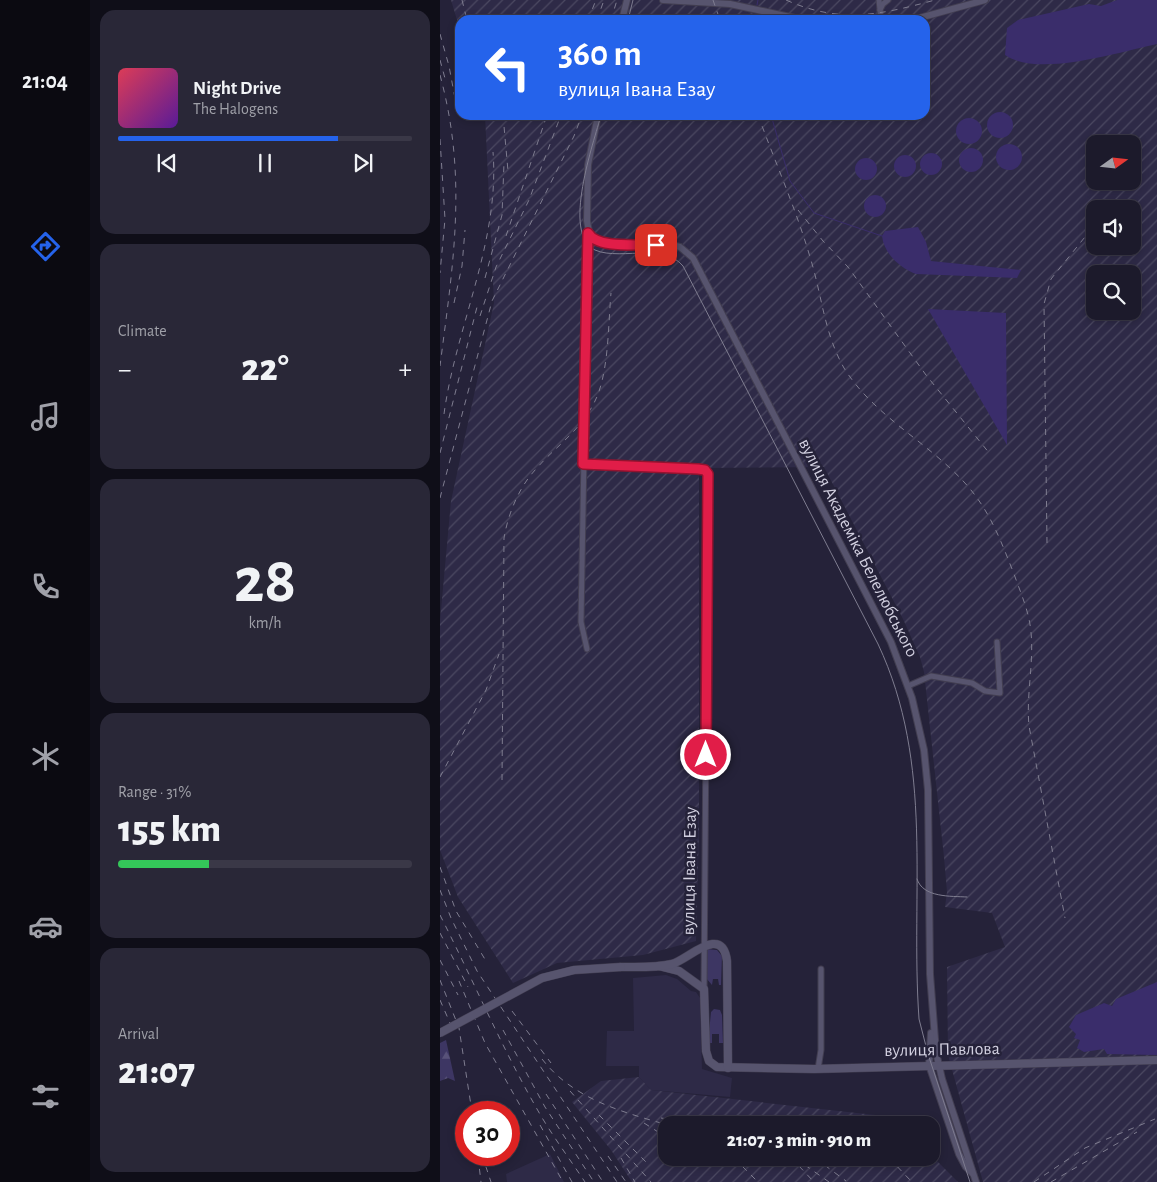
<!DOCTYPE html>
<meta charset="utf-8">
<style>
:root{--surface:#1c1a2b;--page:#292737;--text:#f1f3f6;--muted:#a0a1a9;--line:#3a3847;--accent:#2563eb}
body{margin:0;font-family:"Alegreya Sans",sans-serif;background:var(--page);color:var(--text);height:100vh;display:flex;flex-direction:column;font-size:19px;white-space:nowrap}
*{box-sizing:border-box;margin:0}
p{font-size:16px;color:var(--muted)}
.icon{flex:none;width:28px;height:28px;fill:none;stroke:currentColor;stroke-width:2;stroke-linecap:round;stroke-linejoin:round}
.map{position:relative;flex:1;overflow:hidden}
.sheet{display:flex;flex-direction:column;gap:10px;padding:10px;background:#0f0e18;width:350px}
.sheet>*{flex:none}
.hud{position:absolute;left:15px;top:15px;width:475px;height:105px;border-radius:15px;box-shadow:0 2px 8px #0003,0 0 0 1px var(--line);background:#2563eb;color:#fff;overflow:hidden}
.needle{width:32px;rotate:75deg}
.buttons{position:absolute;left:646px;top:135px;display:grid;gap:10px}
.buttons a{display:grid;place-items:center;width:55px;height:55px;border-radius:10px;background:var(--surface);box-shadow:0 2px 8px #0003,0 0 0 1px var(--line);font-size:25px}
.speed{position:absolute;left:15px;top:1101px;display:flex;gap:10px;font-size:25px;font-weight:700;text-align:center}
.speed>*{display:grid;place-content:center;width:65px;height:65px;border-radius:50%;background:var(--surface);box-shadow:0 2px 8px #0003,0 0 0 1px var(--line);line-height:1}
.speed .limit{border:8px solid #d22;background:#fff;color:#111}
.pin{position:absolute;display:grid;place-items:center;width:42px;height:42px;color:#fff;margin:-21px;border-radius:10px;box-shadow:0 2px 8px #0006}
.me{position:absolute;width:55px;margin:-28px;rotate:0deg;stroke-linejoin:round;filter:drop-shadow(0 0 4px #0008)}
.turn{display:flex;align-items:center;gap:18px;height:105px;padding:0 20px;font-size:22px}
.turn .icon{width:65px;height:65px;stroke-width:2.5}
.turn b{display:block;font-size:35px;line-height:42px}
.big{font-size:38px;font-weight:800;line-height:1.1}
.sheet .card{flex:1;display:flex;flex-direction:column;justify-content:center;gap:8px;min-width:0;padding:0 18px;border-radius:15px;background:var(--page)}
.sheet .dial{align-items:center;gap:0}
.dial b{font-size:65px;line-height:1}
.song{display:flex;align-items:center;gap:15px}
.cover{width:60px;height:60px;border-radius:8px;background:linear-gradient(135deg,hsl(350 70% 55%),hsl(270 70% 35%))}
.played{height:5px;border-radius:2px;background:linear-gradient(90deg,var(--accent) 75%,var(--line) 75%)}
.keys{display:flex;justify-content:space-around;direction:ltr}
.heat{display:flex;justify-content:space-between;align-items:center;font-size:28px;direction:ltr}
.charge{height:8px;border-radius:4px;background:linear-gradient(90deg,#34c759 31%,var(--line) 0)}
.trip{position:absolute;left:218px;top:1116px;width:282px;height:50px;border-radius:15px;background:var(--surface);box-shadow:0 2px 8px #0003,0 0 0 1px var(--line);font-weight:800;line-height:50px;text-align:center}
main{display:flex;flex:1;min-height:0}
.dock{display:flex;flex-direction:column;width:90px;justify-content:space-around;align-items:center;background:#0b0a11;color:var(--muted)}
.dock .icon{width:35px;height:35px}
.dock .on{color:var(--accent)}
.dock b{font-size:22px;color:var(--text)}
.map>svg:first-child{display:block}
.built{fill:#2e2a47}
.industrial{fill:url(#industrial-furrows);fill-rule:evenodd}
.green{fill:#3d3663}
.forest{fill:url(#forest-firs)}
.water{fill:#3a2d6b}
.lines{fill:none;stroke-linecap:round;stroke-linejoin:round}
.stream{stroke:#3a2d6b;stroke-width:1}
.minor-casing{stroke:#423e51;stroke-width:7}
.tertiary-casing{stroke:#423e51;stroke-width:8}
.secondary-casing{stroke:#423e51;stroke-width:9}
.minor{stroke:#57546e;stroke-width:5}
.tertiary{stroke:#57546e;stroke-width:6}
.secondary{stroke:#57546e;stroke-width:8}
.tram{stroke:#7f7d90;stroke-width:1}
.rail{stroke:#7f7d90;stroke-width:1;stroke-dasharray:6 6;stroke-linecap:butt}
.secondary-bridge-casing{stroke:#423e51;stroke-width:9;stroke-linecap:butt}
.secondary-bridge{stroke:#57546e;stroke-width:8}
.route-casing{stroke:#92132f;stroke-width:12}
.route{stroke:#e11d48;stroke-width:9}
.labels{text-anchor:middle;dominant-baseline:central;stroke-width:5;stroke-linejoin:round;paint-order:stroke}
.street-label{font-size:18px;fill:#d2d0e0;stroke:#252239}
</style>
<main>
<nav class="dock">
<b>21:04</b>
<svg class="icon on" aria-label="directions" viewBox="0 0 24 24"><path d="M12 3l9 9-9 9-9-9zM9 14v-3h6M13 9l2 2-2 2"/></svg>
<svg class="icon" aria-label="music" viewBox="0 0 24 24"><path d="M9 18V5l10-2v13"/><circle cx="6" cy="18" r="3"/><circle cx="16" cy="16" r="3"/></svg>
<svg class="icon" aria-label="phone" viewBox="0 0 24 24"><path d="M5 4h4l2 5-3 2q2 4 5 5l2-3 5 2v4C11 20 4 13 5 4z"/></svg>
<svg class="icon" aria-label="climate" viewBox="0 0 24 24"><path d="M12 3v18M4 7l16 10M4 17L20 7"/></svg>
<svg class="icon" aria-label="car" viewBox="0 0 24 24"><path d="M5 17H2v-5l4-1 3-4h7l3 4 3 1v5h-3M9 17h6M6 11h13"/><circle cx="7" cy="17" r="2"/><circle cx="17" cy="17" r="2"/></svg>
<svg class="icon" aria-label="filters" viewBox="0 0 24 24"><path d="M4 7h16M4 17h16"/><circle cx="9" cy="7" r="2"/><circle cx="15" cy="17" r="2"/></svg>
</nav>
<section class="sheet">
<div class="card">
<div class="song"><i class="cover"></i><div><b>Night Drive</b><p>The Halogens</p></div></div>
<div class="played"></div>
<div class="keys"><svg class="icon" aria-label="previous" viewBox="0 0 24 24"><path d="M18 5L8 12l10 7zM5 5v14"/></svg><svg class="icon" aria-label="pause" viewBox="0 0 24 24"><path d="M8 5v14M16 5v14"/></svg><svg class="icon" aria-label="next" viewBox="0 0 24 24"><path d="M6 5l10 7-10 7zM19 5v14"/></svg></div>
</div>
<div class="card"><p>Climate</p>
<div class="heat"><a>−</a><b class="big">22°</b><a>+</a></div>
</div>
<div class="card dial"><b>28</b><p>km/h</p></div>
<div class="card"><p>Range · 31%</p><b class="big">155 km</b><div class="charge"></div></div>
<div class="card"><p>Arrival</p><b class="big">21:07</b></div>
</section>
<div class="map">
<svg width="717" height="1182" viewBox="0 0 717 1182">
<defs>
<pattern id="industrial-furrows" width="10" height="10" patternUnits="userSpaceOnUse" patternTransform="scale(1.25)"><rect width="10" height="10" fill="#2e2a47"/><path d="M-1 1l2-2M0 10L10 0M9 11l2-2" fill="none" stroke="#4b4861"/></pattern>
<pattern id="forest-firs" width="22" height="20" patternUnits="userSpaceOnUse" patternTransform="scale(1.25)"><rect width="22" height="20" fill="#3d3663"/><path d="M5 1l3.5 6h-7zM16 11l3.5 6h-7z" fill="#585279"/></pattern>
</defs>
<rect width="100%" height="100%" fill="#252239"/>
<g class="built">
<path d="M226 975 237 979 251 991 256 992 260 998 262 1069 292 1078 290 1097 211 1090 199 1077V1066H166L167 1031H194L193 978Z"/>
<path d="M110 1154 124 1182H67L66 1174Z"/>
</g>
<g class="industrial">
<path d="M11 0H717V1182H543L508 1055 507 967 565 947 552 913 505 907 507 892 504 857 484 672 480 657 463 619 384 467 259 468V828L256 941 203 955 117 963 73 983 18 897 0 850V621L11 501 54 303 45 115H485V20H20V30ZM655 144H692V181H655ZM655 209H692V246H655ZM655 274H692V311H655Z"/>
<path d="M199 1077 211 1090 453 1117 461 1125H226V1158H491V1155L518 1182H192L171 1150 132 1102 161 1081Z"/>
</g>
<g class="green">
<path d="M267 949 277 950 282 956 281 985H279L278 979H273L272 985 266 978Z"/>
<path d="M274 1009 280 1010 282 1015 283 1043H279V1034H272V1043H268L271 1012Z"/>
</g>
<path class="forest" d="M6 1040 15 1081 8 1078 0 1081V1043Z"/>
<g class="water">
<path d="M677 0H717V44C679 52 598 78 565 55L567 28 578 20 649 4 661 6Z"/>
<circle cx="560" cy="125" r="13"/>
<circle cx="529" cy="131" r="13"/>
<circle cx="569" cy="157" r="13"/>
<circle cx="531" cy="160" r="12"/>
<circle cx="491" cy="164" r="11"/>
<circle cx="465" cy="166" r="11"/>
<circle cx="426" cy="169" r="11"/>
<circle cx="435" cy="206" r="11"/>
<path d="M478 227 486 242 491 261 581 270 577 278 476 274C460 268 444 254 442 236L445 231Z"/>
<path d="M488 309 566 313 567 445Z"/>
<path d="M717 982V1055L667 1054 664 1049 644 1052 637 1048 640 1040 634 1038 636 1034 629 1027 636 1015 664 1003 672 1006 676 999Z"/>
</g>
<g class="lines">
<g class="stream">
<path d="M317 5 318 0"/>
<path d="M313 20 315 14"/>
<path d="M331 115 350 181 374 213 442 236"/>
</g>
<g class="minor-casing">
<g id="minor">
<path d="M439 0 441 20"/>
<path d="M440 10 443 4 448 0"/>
<path d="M143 464 258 469 265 470 268 474 264 989"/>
<path d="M147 649 141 622 148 234"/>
<path d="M468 686 491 676 532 683 545 691 560 693 557 642"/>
<path d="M378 1069 381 1050V969"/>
</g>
</g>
<g class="tertiary-casing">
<g id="tertiary">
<path d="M223 0 290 4 364 20"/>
<path d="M182 20 187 0"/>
<path d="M472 20 545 0"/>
<path d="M158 115 148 165 147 221 150 237 167 244 232 245 240 247 253 258 451 642 472 698 484 750 488 790 490 974 496 1052 502 1079 536 1182"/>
<path d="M491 1033 489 1065 519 1154 526 1167 533 1174"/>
</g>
</g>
<g class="secondary-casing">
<g id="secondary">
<path d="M219 966 239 971 264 989 266 1051 269 1061 277 1067 374 1069 717 1060"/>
<path d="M181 967C198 967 215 968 232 964 248 960 282 923 287 961L288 1068"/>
</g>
</g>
<use href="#minor" class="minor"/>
<use href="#tertiary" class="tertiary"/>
<use href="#secondary" class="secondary"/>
<g class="tram">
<path d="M188 20 193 0"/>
<path d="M161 115C154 142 121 234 155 250 168 256 190 253 204 253 219 254 233 254 243 266L438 644C495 765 470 891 479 1019L488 1054 530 1182"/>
<path d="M477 879C483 898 511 896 527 897"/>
</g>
<g class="rail">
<path d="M22 0 27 20"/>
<path d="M273 0 280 20"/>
<path d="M346 0C400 24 440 15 495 0"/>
<path d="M51 15V20"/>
<path d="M148 20 156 0"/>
<path d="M157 20 164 0"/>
<path d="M171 20 177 0"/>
<path d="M0 34 9 66 17 109"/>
<path d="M0 60 6 82"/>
<path d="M0 75C28 178 13 264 0 366"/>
<path d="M63 115 68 171"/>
<path d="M318 115C335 162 356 209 370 257 382 295 384 333 404 368 430 410 476 436 511 469 546 501 557 531 574 574 581 594 589 611 591 632 594 664 586 695 589 726L625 918"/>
<path d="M0 139 5 219 0 273"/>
<path d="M358 210 383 241 408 267 486 375 550 454"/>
<path d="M66 236 107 115"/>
<path d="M45 278 62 215 64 163"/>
<path d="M14 303 22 266 25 230"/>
<path d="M40 316 56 267 89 200 121 115"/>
<path d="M4 414C16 326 60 241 53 152"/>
<path d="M0 453 37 307"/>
<path d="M0 498 52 301 134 136 142 115"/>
<path d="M607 543 604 304 611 279 649 232"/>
<path d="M0 777 46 690 59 654"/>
<path d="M62 780 64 538C68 514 79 487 96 469 116 446 139 432 154 403 169 375 168 326 171 293"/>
<path d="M0 867 16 911 46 961"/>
<path d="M0 890 11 918 37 971 177 1182"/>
<path d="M0 915C33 980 61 1046 97 1109 111 1134 129 1158 145 1182"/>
<path d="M0 933 28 987"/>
<path d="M0 960 18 995"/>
<path d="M0 980 19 1028 32 1112"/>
<path d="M19 981 45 1043 123 1182"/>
<path d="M0 1000 10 1023"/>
<path d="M72 1011 111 1063"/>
<path d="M63 1030 105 1107 154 1182"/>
<path d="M102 1059C133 1099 182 1112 228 1125"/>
<path d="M130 1091 211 1182"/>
<path d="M106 1094 163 1182"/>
<path d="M159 1115 206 1162"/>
<path d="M221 1118 269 1125H323"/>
<path d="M204 1123 226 1137"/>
<path d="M100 1125 132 1182"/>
<path d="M42 1155 51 1182"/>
<path d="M168 1156 186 1182"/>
<path d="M38 1157 41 1182"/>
<path d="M181 1158 195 1182"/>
<path d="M248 1158 249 1159"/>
<path d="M294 1158 318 1182"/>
<path d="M311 1158 316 1163"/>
<path d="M355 1158 389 1182"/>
<path d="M375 1158 406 1181"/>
<path d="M449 1158 472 1182"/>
<path d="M359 1166 374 1182"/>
<path d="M594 1182 645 1148 715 1119"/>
<path d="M611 1182 697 1132"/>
</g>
<g class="secondary-bridge-casing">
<path id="secondary-bridge" d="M0 1033 102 978 134 970 181 967"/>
</g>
<use href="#secondary-bridge" class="secondary-bridge"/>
</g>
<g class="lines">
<g class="route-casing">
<path id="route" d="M216 245C199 244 157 249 148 233L143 464 258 469 265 470 268 474 266 755"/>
</g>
<use href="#route" class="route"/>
</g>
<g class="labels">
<g class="street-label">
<text transform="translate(418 548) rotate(63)">вулиця Академіка Белелюбського</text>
<text transform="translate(250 871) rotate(-89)">вулиця Івана Езау</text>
<text transform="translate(502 1050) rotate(-1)">вулиця Павлова</text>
</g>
</g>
</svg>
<div class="buttons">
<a><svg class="needle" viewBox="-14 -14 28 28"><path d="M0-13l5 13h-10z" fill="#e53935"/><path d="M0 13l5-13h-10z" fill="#a0a1a9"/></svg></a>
<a><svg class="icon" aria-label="sound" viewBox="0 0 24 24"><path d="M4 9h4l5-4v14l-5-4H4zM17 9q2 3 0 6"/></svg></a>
<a><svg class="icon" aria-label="search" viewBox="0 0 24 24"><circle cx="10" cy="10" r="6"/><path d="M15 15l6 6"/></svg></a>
</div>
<div class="speed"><div class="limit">30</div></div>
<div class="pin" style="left:216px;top:245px;background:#d93025"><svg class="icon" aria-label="arrive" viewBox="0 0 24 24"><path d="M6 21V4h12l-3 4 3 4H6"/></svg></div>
<svg class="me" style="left:266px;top:755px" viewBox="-20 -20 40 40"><circle r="17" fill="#e11d48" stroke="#fff" stroke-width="3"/><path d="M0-11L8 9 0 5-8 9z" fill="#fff"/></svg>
<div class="trip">21:07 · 3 min · 910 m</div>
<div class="hud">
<div class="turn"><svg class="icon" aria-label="left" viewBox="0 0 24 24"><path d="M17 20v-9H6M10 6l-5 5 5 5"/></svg><div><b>360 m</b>вулиця Івана Езау</div></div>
</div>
</div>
</main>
